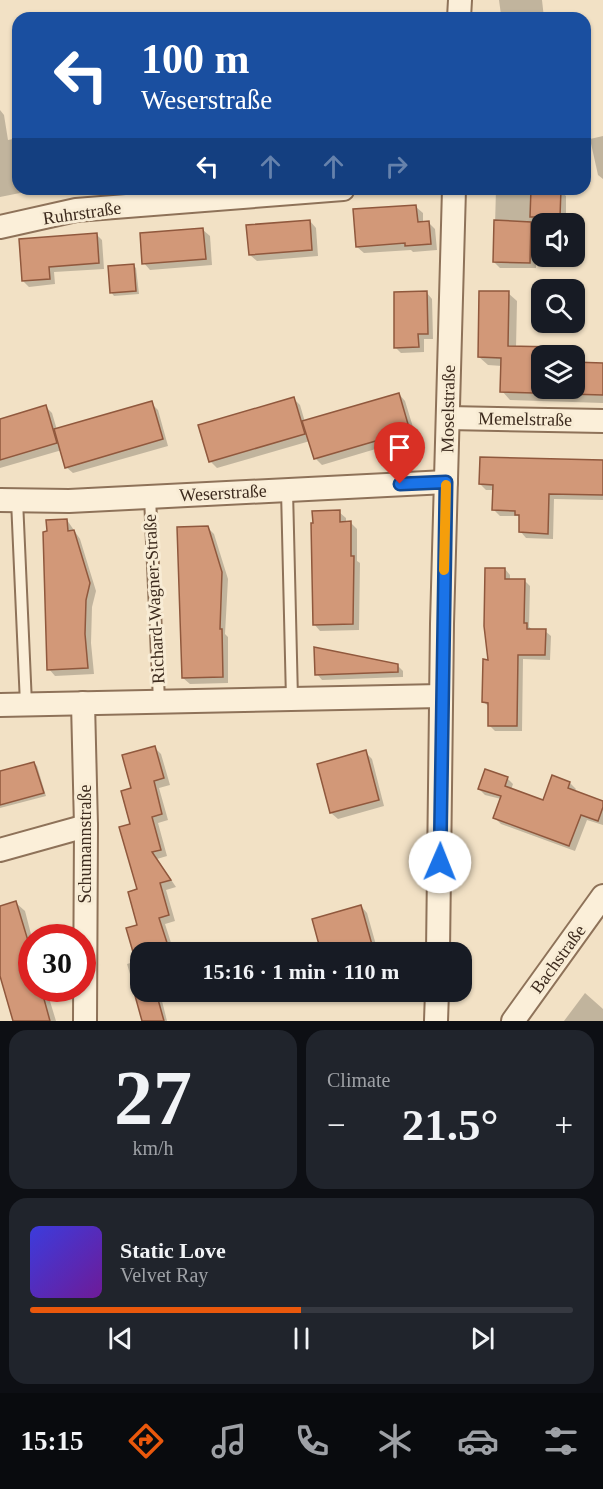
<!DOCTYPE html>
<meta charset="utf-8">
<style>
:root{--surface:#171b24;--page:#20242c;--text:#f1f3f6;--muted:#9ea1a6;--line:#363941;--accent:#ea580c}
body{margin:0;font-family:"Times New Roman",serif;background:var(--page);color:var(--text);height:100vh;display:flex;flex-direction:column;font-size:22px;white-space:nowrap}
*{box-sizing:border-box;margin:0}
p{font-size:20px;color:var(--muted)}
.icon{flex:none;width:33px;height:33px;fill:none;stroke:currentColor;stroke-width:2;stroke-linecap:round;stroke-linejoin:round}
.map{position:relative;height:1021px;overflow:hidden}
.sheet{display:flex;flex-direction:column;gap:9px;padding:9px;background:#0d0f14;flex:1}
.sheet>*{flex:none}
.hud{position:absolute;left:12px;top:12px;width:579px;height:183px;border-radius:18px;box-shadow:0 2px 4px #0004;background:#1a4fa0;color:#fff;overflow:hidden}
.tools{position:absolute;left:531px;top:213px;display:grid;gap:12px}
.tools a{display:grid;place-items:center;width:54px;height:54px;border-radius:12px;background:var(--surface);box-shadow:0 2px 4px #0004;font-size:30px}
.speed{position:absolute;left:18px;top:924px;display:flex;gap:12px;font-size:30px;font-weight:700;text-align:center}
.speed>*{display:grid;place-content:center;width:78px;height:78px;border-radius:50%;background:var(--surface);box-shadow:0 2px 4px #0004;line-height:1}
.speed .limit{border:9px solid #d22;background:#fff;color:#111}
.pin{position:absolute;display:grid;place-items:center;width:51px;height:51px;color:#fff;margin:-62px -26px;border-radius:50% 50% 50% 0;rotate:-45deg;box-shadow:0 0 6px #0007}
.pin .icon{rotate:45deg}
.me{position:absolute;width:66px;margin:-33px;rotate:1deg;stroke-linejoin:round;filter:drop-shadow(0 0 4px #0008)}
.turn{display:flex;align-items:center;gap:21px;height:126px;padding:0 30px;font-size:27px}
.turn .icon{width:78px;height:78px;stroke-width:2.5}
.turn b{display:block;font-size:42px;line-height:51px}
.lanes{display:flex;align-items:center;height:57px;padding:0 30px;background:#0003;justify-content:center;gap:30px;direction:ltr}
.lanes .off{opacity:.35}
.big{font-size:45px;font-weight:800;line-height:1.1}
.sheet .card{flex:1;display:flex;flex-direction:column;justify-content:center;gap:9px;min-width:0;padding:0 21px;border-radius:18px;background:var(--page)}
.sheet .dial{align-items:center;gap:0}
.dial b{font-size:78px;line-height:1}
.song{display:flex;align-items:center;gap:18px}
.cover{width:72px;height:72px;border-radius:9px;background:linear-gradient(135deg,hsl(240 70% 55%),hsl(280 70% 35%))}
.played{height:6px;border-radius:3px;background:linear-gradient(90deg,var(--accent) 50%,var(--line) 50%)}
.keys{display:flex;justify-content:space-around;direction:ltr}
.heat{display:flex;justify-content:space-between;align-items:center;font-size:33px;direction:ltr}
.sheet .tiles{flex:1;display:grid;gap:9px;grid-template-columns:1fr 1fr}
.card:last-child{grid-column:span 2}
.trip{position:absolute;left:130px;top:942px;width:342px;height:60px;border-radius:18px;background:var(--surface);box-shadow:0 2px 4px #0004;font-weight:800;line-height:60px;text-align:center}
.menu{display:flex;height:96px;justify-content:space-around;align-items:center;background:#090b0e;color:var(--muted)}
.menu .icon{width:42px;height:42px}
.menu .current{color:var(--accent)}
.menu b{font-size:27px;color:var(--text)}
.map>svg:first-child{display:block}
.shadow{fill:#0003}
.building{fill:#d29878;stroke:#90583d;stroke-width:1.5}
.lines{fill:none;stroke-linecap:round;stroke-linejoin:round}
.lane-casing{stroke:#8e7259;stroke-width:14}
.street-casing{stroke:#8e7259;stroke-width:26}
.lane{stroke:#fbefd9;stroke-width:10}
.street{stroke:#fbefd9;stroke-width:22}
.route-casing{stroke:#114b97;stroke-width:15}
.route{stroke:#1a73e8;stroke-width:10}
.slow{stroke:#f59e0b;stroke-width:10}
.labels{text-anchor:middle;dominant-baseline:central;stroke-width:6;stroke-linejoin:round;paint-order:stroke}
.street-label{font-size:18px;fill:#3d2b1e;stroke:#f8ecd5}
</style>
<div class="map">
<svg width="603" height="1021" viewBox="0 0 603 1021">
<rect width="100%" height="100%" fill="#f2e1c5"/>
<g class="shadow">
<path d="M499 0H542L544 18H497V16L501 15Z"/>
<path d="M0 110 4 115 8 140 18 138V189H40L0 197Z"/>
<path d="M603 136V179L598 175 590 139Z"/>
<path d="M496 189 560 190 566 196V223L536 222V268H500L494 262Z"/>
<path d="M416 207 423 213V223H429L435 229 437 250 413 252 411 250 364 253 357 247Z"/>
<path d="M310 221 316 228 318 256 257 261 250 255Z"/>
<path d="M203 230 210 236 212 265 150 270 144 263Z"/>
<path d="M96 234 102 240 104 269 54 272 55 284 29 287 23 281Z"/>
<path d="M133 265 136 268 139 294 114 296 111 292Z"/>
<path d="M427 293 432 299 433 339H424V352L401 353 395 347Z"/>
<path d="M508 293 517 301 516 348H557L564 356H542V388H574L603 364V403L510 400 502 391V366L488 365 479 357Z"/>
<path d="M399 394 405 401 416 437 322 465 315 458 310 441 217 468 210 461 293 398 300 405 305 422Z"/>
<path d="M151 403 158 410 168 446 73 473 66 467 62 450 0 468V420L46 407 52 413 57 430Z"/>
<path d="M603 462V500L554 499 553 539 526 538 520 531V518L519 516H500L494 510V490H486L480 484Z"/>
<path d="M339 512 346 518V523H351L357 529V561L360 563 359 630 320 631 314 624 315 524Z"/>
<path d="M67 520 80 539 96 591 92 607 91 643 94 674 55 676 49 669 44 533Z"/>
<path d="M207 527 214 534 228 579 225 634 228 637V683L190 684 183 678Z"/>
<path d="M505 569 510 575V580L525 581 530 586 529 627 533 630 545 631 551 636 550 660 523 659 522 731H495L489 725 490 708 484 702Z"/>
<path d="M397 665 403 671V677L322 680 317 674Z"/>
<path d="M154 747 161 754 170 785 159 788 168 820 158 823 167 856 157 859 176 887 166 890 175 921 165 924 174 952H141V992H174L175 993 161 997 167 1021H144L127 964 137 961 127 929 139 926V890L132 825 133 789Z"/>
<path d="M365 752 372 759 384 806 338 819 331 813Z"/>
<path d="M34 763 37 766 46 796 0 808V772Z"/>
<path d="M507 778 513 784 511 790 544 802 570 783 576 789 574 792 603 802V825L587 820 575 851 501 824 495 818 501 799 485 795 479 789Z"/>
<path d="M16 903 25 911 32 938V988H46L56 1021H14L0 974V907Z"/>
<path d="M361 906 367 913 378 952H323L314 920Z"/>
<path d="M585 993 603 1009V1021H564Z"/>
</g>
<g class="building">
<path d="M531 189H561L560 217H530Z"/>
<path d="M416 205 418 222 429 221 431 244 405 246V243L356 247 353 209Z"/>
<path d="M310 220 312 250 249 255 246 225Z"/>
<path d="M494 220 531 222 530 263 493 262Z"/>
<path d="M203 228 206 259 142 264 140 233Z"/>
<path d="M97 233 99 263 49 267 50 279 22 281 19 239Z"/>
<path d="M134 264 136 291 110 293 108 266Z"/>
<path d="M427 291 428 334H418L419 347 394 348V292Z"/>
<path d="M479 291H509L508 346 558 347 557 356H542V388H574V362L603 363V395L500 392 501 358 478 357Z"/>
<path d="M399 393 410 431 314 459 302 421Z"/>
<path d="M294 397 305 434 209 462 198 425Z"/>
<path d="M152 401 163 439 65 468 54 429Z"/>
<path d="M46 405 57 443 0 460V419Z"/>
<path d="M480 457 603 460V495L549 494 548 534 519 532V515H515V511L492 510 493 485 479 484Z"/>
<path d="M340 510V522L351 521V556H354L353 624 313 625 311 523H313L312 511Z"/>
<path d="M67 519 68 531 74 530 90 583 86 600 85 634 88 668 47 670 43 532 47 531 46 520Z"/>
<path d="M208 526 222 572 220 629H222L223 677 182 678 177 527Z"/>
<path d="M485 568H505V579H525L524 623H527V629H546L545 655H518L517 726H488V703L482 702 483 659 488 660 484 626Z"/>
<path d="M314 647 398 664V672L315 675Z"/>
<path d="M155 746 164 778 154 781 162 814 152 817 161 850 152 852 171 880 160 883 169 915 159 918 170 952H133L126 928 137 925 128 892 137 889 119 827 130 824 121 791 131 788 122 755Z"/>
<path d="M366 750 379 800 330 813 317 764Z"/>
<path d="M34 762 44 793 0 805V771Z"/>
<path d="M485 769 508 777 505 786 543 800 552 775 570 782 568 788 603 801V807L598 821 581 815 569 846 493 818 501 796 478 789Z"/>
<path d="M16 901 32 954V988H41L50 1021H13L0 976V906Z"/>
<path d="M361 905 374 952H321L312 919Z"/>
<path d="M134 992H156L164 1021H142Z"/>
</g>
<g class="lines">
<g class="lane-casing">
<g id="lane">
<path d="M287 490 292 699"/>
<path d="M150 497 159 701"/>
<path d="M17 500 26 704"/>
</g>
</g>
<g class="street-casing">
<g id="street">
<path d="M459 18 460 0"/>
<path d="M0 227 76 210 343 189"/>
<path d="M448 418 603 421"/>
<path d="M0 500 69 501 446 482"/>
<path d="M83 703 86 826 85 1021"/>
<path d="M0 705 441 696"/>
<path d="M0 850 86 826"/>
<path d="M438 952 442 624 454 189"/>
<path d="M436 1021 437 992"/>
<path d="M513 1021 603 896"/>
</g>
</g>
<use href="#lane" class="lane"/>
<use href="#street" class="street"/>
</g>
<g class="lines">
<g class="route-casing">
<path id="route" d="M400 484 446 482 440 862"/>
</g>
<use href="#route" class="route"/>
<path class="slow" d="M444 570 446 485"/>
</g>
<g class="labels">
<g class="street-label">
<text transform="translate(82 213) rotate(-8)">Ruhrstraße</text>
<text transform="translate(448 409) rotate(-89)">Moselstraße</text>
<text transform="translate(525 419) rotate(1)">Memelstraße</text>
<text transform="translate(223 493) rotate(-3)">Weserstraße</text>
<text transform="translate(154 599) rotate(-93)">Richard-Wagner-Straße</text>
<text transform="translate(85 844) rotate(-90)">Schumannstraße</text>
<text transform="translate(558 959) rotate(-54)">Bachstraße</text>
</g>
</g>
</svg>
<div class="tools">
<a><svg class="icon" aria-label="sound" viewBox="0 0 24 24"><path d="M4 9h4l5-4v14l-5-4H4zM17 9q2 3 0 6"/></svg></a>
<a><svg class="icon" aria-label="search" viewBox="0 0 24 24"><circle cx="10" cy="10" r="6"/><path d="M15 15l6 6"/></svg></a>
<a><svg class="icon" aria-label="layers" viewBox="0 0 24 24"><path d="M12 4l9 5-9 5-9-5zM3 14l9 5 9-5"/></svg></a>
</div>
<div class="speed"><div class="limit">30</div></div>
<div class="pin" style="left:400px;top:484px;background:#d93025"><svg class="icon" aria-label="arrive" viewBox="0 0 24 24"><path d="M6 21V4h12l-3 4 3 4H6"/></svg></div>
<svg class="me" style="left:440px;top:862px" viewBox="-20 -20 40 40"><circle r="19" fill="#fff"/><path d="M0-13L10 11 0 6-10 11z" fill="#1a73e8"/></svg>
<div class="trip">15:16 · 1 min · 110 m</div>
<div class="hud">
<div class="turn"><svg class="icon" aria-label="left" viewBox="0 0 24 24"><path d="M17 20v-9H6M10 6l-5 5 5 5"/></svg><div><b>100 m</b>Weserstraße</div></div>
<div class="lanes"><svg class="icon" aria-label="left" viewBox="0 0 24 24"><path d="M17 20v-9H6M10 6l-5 5 5 5"/></svg><svg class="icon off" aria-label="ahead" viewBox="0 0 24 24"><path d="M12 20V5M6 11l6-6 6 6"/></svg><svg class="icon off" aria-label="ahead" viewBox="0 0 24 24"><path d="M12 20V5M6 11l6-6 6 6"/></svg><svg class="icon off" aria-label="right" viewBox="0 0 24 24"><path d="M7 20v-9h11M14 6l5 5-5 5"/></svg></div>
</div>
</div>
<section class="sheet">
<div class="tiles">
<div class="card dial"><b>27</b><p>km/h</p></div>
<div class="card"><p>Climate</p>
<div class="heat"><a>−</a><b class="big">21.5°</b><a>+</a></div>
</div>
<div class="card">
<div class="song"><i class="cover"></i><div><b>Static Love</b><p>Velvet Ray</p></div></div>
<div class="played"></div>
<div class="keys"><svg class="icon" aria-label="previous" viewBox="0 0 24 24"><path d="M18 5L8 12l10 7zM5 5v14"/></svg><svg class="icon" aria-label="pause" viewBox="0 0 24 24"><path d="M8 5v14M16 5v14"/></svg><svg class="icon" aria-label="next" viewBox="0 0 24 24"><path d="M6 5l10 7-10 7zM19 5v14"/></svg></div>
</div>
</div>
</section>
<nav class="menu">
<b>15:15</b>
<svg class="icon current" aria-label="directions" viewBox="0 0 24 24"><path d="M12 3l9 9-9 9-9-9zM9 14v-3h6M13 9l2 2-2 2"/></svg>
<svg class="icon" aria-label="music" viewBox="0 0 24 24"><path d="M9 18V5l10-2v13"/><circle cx="6" cy="18" r="3"/><circle cx="16" cy="16" r="3"/></svg>
<svg class="icon" aria-label="phone" viewBox="0 0 24 24"><path d="M5 4h4l2 5-3 2q2 4 5 5l2-3 5 2v4C11 20 4 13 5 4z"/></svg>
<svg class="icon" aria-label="climate" viewBox="0 0 24 24"><path d="M12 3v18M4 7l16 10M4 17L20 7"/></svg>
<svg class="icon" aria-label="car" viewBox="0 0 24 24"><path d="M5 17H2v-5l4-1 3-4h7l3 4 3 1v5h-3M9 17h6M6 11h13"/><circle cx="7" cy="17" r="2"/><circle cx="17" cy="17" r="2"/></svg>
<svg class="icon" aria-label="filters" viewBox="0 0 24 24"><path d="M4 7h16M4 17h16"/><circle cx="9" cy="7" r="2"/><circle cx="15" cy="17" r="2"/></svg>
</nav>
